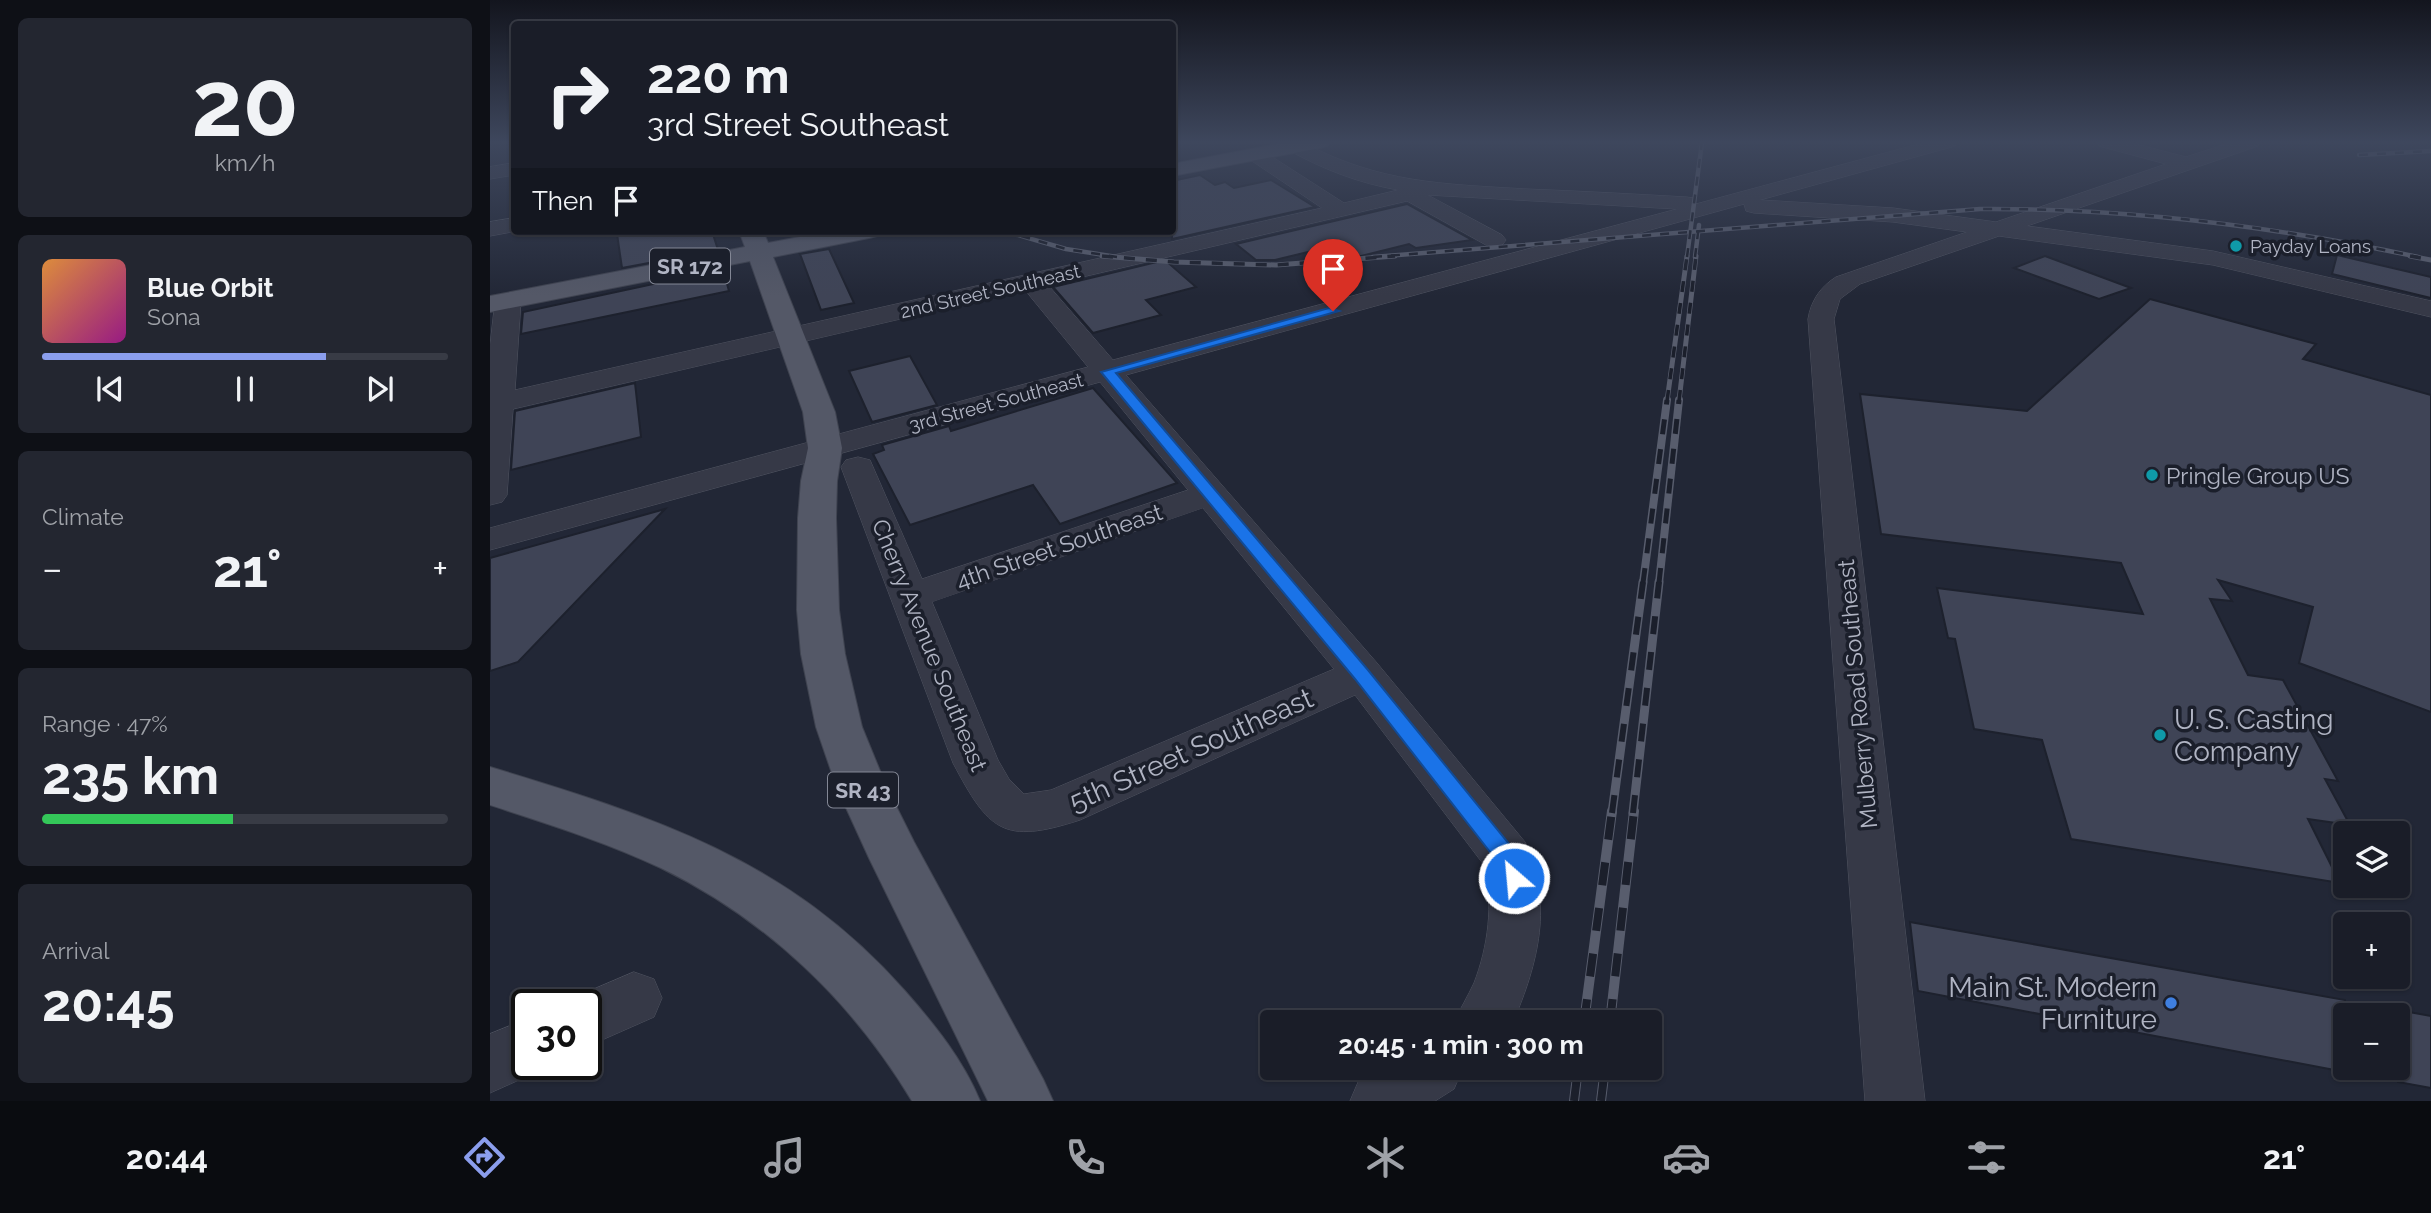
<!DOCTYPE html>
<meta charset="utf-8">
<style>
:root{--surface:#1a1d28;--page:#232630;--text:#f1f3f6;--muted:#9fa2a8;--line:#383b45;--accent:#8b9eed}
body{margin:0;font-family:Raleway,sans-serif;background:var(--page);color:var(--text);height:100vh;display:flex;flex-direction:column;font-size:26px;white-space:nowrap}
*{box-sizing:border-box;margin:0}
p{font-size:23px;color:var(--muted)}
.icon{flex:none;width:38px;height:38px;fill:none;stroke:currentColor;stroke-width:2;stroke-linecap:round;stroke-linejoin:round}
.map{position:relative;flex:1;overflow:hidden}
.details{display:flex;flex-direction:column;gap:18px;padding:18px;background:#0e1016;width:490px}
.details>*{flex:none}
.top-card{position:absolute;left:21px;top:21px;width:665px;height:214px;border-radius:7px;box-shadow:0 2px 5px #0004,0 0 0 2px var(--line);background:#1a1d28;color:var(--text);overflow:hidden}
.fabs{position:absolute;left:1843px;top:821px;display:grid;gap:14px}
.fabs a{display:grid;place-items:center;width:77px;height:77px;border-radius:7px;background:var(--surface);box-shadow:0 2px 5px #0004,0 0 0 2px var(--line);font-size:35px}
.speed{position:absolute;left:21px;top:989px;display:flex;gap:14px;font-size:35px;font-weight:700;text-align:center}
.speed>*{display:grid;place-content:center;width:91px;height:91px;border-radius:50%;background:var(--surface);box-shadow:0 2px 5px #0004,0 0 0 2px var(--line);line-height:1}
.speed .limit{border:4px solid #111;border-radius:10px;background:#fff;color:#111}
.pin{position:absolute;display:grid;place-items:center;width:60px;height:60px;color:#fff;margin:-72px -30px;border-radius:50% 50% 50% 0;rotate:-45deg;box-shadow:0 0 7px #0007}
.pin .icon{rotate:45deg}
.me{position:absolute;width:77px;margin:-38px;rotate:333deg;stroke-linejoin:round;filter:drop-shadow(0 0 5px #0008)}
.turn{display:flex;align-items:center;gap:24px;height:147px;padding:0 21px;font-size:32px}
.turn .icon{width:91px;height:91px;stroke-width:2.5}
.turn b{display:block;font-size:49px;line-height:60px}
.then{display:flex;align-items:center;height:66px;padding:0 21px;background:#0003;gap:14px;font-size:26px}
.big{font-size:52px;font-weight:700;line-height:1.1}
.details .tile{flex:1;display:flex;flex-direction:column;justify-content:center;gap:10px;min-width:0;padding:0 24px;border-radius:10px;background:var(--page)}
.details .dial{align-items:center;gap:0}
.dial b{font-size:91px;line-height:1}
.song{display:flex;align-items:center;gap:21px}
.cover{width:84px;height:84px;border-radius:10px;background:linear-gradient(135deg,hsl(30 70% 55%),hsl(310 70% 35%))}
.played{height:7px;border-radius:4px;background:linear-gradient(90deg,var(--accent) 70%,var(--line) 70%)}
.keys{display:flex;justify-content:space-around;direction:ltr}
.heat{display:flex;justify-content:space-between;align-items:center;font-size:38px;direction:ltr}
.charge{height:10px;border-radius:5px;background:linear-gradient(90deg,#34c759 47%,var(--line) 0)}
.trip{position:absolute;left:770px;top:1010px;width:402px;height:70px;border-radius:7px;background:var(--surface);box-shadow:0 2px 5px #0004,0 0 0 2px var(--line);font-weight:700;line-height:70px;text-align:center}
.dock{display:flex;height:112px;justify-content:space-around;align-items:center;background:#0a0c10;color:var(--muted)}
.dock .icon{width:49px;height:49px}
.dock .selected{color:var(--accent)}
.dock b{font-size:32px;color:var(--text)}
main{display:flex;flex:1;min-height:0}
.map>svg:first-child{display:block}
.building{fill:#3f4456;stroke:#1d212d;stroke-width:2}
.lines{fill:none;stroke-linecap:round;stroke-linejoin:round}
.minor-casing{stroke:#505461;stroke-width:1}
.major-casing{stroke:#3f4350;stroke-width:2}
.minor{fill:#363947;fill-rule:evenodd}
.major{fill:#545867;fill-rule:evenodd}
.rail-far4-casing{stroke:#585d6d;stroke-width:4.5}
.rail-far3-casing{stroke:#585d6d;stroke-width:5}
.rail-far2-casing{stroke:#585d6d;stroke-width:8}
.rail-far1-casing{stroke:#585d6d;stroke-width:9}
.rail-casing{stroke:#585d6d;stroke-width:10}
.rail-far4{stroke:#1b1f2b;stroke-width:2.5;stroke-dasharray:9;stroke-linecap:butt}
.rail-far3{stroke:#1b1f2b;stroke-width:3.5;stroke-dasharray:11;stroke-linecap:butt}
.rail-far2{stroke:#1b1f2b;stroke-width:5;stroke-dasharray:15;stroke-linecap:butt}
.rail-far1{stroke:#1b1f2b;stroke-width:6;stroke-dasharray:18;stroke-linecap:butt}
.rail{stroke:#1b1f2b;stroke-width:8;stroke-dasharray:23;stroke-linecap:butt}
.route{fill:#1a73e8;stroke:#114b97;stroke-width:2}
.culture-dot{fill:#0f9aa8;stroke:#1b1f2b;stroke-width:2.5}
.shop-dot{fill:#3f7fe0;stroke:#1b1f2b;stroke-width:2.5}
.labels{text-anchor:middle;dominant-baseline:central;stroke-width:7;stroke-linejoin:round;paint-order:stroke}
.far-poi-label{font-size:19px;fill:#b0b4c3;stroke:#1b1f2b;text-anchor:start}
.far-street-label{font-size:19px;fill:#b0b4c3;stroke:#1b1f2b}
.shield{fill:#1b1f2b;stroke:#838795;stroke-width:2}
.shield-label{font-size:21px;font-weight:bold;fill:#b0b4c3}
.poi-label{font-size:23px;fill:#b0b4c3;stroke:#1b1f2b;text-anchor:start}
.street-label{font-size:23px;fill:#b0b4c3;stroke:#1b1f2b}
.near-poi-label{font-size:28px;fill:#b0b4c3;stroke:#1b1f2b;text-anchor:start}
.near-street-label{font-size:28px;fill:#b0b4c3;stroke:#1b1f2b}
</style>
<main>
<section class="details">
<div class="tile dial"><b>20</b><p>km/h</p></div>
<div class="tile">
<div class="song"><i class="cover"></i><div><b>Blue Orbit</b><p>Sona</p></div></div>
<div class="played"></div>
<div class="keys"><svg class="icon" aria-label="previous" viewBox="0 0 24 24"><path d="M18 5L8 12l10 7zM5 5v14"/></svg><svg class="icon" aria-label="pause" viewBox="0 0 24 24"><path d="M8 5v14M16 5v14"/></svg><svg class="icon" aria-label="next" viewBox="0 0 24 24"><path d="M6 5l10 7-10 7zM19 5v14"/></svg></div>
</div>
<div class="tile"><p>Climate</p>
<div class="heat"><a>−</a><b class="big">21°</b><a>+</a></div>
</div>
<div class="tile"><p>Range · 47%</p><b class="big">235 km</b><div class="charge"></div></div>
<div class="tile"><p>Arrival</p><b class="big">20:45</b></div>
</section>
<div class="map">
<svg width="1941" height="1101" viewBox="0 0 1941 1101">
<rect width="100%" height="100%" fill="#222736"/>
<g class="building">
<path d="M710 175 725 185 735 182 744 188 781 180 825 207 682 239V181Z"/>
<path d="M917 204 982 240 926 248 919 244 867 257 843 258 830 249 785 260H766L746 244Z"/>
<path d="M131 231H222L228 250 132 268 127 234H131Z"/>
<path d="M339 249 364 303 331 310 310 254Z"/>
<path d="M1847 255 1941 277V298L1842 274Z"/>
<path d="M1555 256 1641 288 1609 299 1524 268Z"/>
<path d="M675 260 706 287 656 300 671 315 603 333 563 287Z"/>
<path d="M233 269 239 291 31 334 33 312Z"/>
<path d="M1660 299 1826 344 1813 359 1941 395V712L1809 663 1823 607 1728 580 1742 601 1720 599 1758 675 1793 680 1848 781 1835 779 1860 825 1818 819 1850 883 1581 839 1552 740 1484 729 1465 639 1458 638 1447 588 1653 614 1631 563 1391 534 1370 394 1537 411Z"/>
<path d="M420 356 447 405 382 422 359 371Z"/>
<path d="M145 383 151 437 21 470 25 411Z"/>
<path d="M603 388 687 483 570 524 543 485 420 525 383 454 394 450 392 445 459 426 461 431Z"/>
<path d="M175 509 28 662 0 671V558Z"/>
<path d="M1420 922 1855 1000V1072L1428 991Z"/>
<path d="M1908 1010 1941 1016V1088L1908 1082Z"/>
</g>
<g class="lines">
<g class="minor-casing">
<g id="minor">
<path d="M804 142 814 143C890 183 952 184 1036 189 1089 191 1143 194 1196 197L1204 198 1206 204 1436 142H1467L1465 146 1270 200 1403 208 1506 222 1676 164 1609 146 1607 142H1638L1696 157 1742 142H1770L1768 146 1537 226 1723 251 1941 301V317L1723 265 1509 236 1370 284 1350 299 1344 319 1435 1101H1375L1318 319C1321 301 1330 287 1346 277L1477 232 1403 222 1264 213 1256 211 1254 204 636 375 887 663 1035 842C1064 902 1048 964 1023 1022H964C970 1009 978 996 984 983 998 947 1004 903 994 865L865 695 590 820C513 845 499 831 463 763L351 467 356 460 368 457 380 460 432 579 698 490 610 382 0 550V528L598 367 535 290 23 409 17 495 12 502 0 505V345L5 301 9 296 18 293 27 296 31 301 25 390 832 208 759 159 756 155 766 149 773 151 854 203 908 190C869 183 835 170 800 151L797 147ZM938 195 1187 209 623 360 558 285 917 201 996 245H1012L1016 240 1012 235ZM713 508 844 669 561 790 534 794 519 779 508 760 442 602Z"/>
<path d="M24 163V175L0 179V167Z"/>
<path d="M24 218V231H27L0 236V222Z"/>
<path d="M144 972 164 979 172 998 164 1017 96 1047V1004H74L76 1001Z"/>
<path d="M37 1019V1064H59L58 1067 0 1093V1034Z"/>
<path d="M889 1068H973L964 1089 945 1101H860L869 1080Z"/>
</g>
</g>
<g class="major-casing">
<g id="major">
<path d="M798 142H840L837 146 830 148 682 176V164Z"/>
<path d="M249 231H273L278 243 341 231H391L387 236 379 238 283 257 345 412 352 448 347 481 346 518 349 610 355 654 372 727 397 788 424 842 553 1079 563 1101H498L379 858 347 788 326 727 311 654 307 610 308 518 311 481 318 448 313 412 260 261 0 312V296L255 247Z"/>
<path d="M0 767C162 816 299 859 415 991 445 1025 473 1060 490 1101H422C362 1001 276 919 171 868 116 842 58 824 0 805Z"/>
</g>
</g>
<use href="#minor" class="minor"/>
<use href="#major" class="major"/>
<g class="rail-far4-casing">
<g id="rail-far4">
<path d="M1869 155 1941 151"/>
<path d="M514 231 576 249 627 257"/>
<path d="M883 257 1490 209C1639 208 1783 226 1928 257"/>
<path d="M1197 257 1212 142"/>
<path d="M1205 257 1209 225"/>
</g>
</g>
<g class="rail-far3-casing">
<g id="rail-far3">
<path d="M612 256 684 262 786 265 905 256"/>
<path d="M1920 256 1941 260"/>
<path d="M1177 401 1197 256"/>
<path d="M1189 401 1206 256"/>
</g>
</g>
<g class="rail-far2-casing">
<g id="rail-far2">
<path d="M1153 583 1177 400"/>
<path d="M1169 583 1189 400"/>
</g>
</g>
<g class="rail-far1-casing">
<g id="rail-far1">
<path d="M1122 813 1153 582"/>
<path d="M1143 813 1169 582"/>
</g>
</g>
<g class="rail-casing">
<g id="rail">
<path d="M1094 1022 1122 811"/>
<path d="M1120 1022 1144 811"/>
<path d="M1084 1101 1088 1068"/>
<path d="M1111 1101 1115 1068"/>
</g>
</g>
<use href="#rail-far4" class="rail-far4"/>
<use href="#rail-far3" class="rail-far3"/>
<use href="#rail-far2" class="rail-far2"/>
<use href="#rail-far1" class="rail-far1"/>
<use href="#rail" class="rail"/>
</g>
<linearGradient id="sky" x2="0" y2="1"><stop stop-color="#13151e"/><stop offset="0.48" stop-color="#3e475d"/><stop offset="1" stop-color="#3e475d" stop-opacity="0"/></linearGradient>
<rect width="1941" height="296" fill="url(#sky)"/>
<path class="route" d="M839 308 849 311 626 373 878 670 1024 850 1035 878 1032 884 1024 887 1016 884 1007 861 865 679 611 372Z"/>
<g class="culture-dot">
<circle cx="1746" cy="246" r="7"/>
<circle cx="1662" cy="475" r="7"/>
<circle cx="1670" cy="735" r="7"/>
</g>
<circle class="shop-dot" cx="1681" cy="1003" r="7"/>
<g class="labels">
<g class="far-poi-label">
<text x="1760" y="246">Payday Loans</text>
</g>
<g class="far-street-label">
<text transform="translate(500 291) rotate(-13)">2nd Street Southeast</text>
<text transform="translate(506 402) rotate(-15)">3rd Street Southeast</text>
</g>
<g class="shield">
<rect x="160" y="248.5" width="80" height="35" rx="5"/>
<rect x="338" y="772.5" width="70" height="35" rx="5"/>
</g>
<g class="shield-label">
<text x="200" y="266">SR 172</text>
<text x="373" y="790">SR 43</text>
</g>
<g class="poi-label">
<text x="1676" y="475">Pringle Group US</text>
</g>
<g class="street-label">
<text transform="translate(569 546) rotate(-19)">4th Street Southeast</text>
<text transform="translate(440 645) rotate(68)">Cherry Avenue Southeast</text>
<text transform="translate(1367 694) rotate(-95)">Mulberry Road Southeast</text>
</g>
<g class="near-poi-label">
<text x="1684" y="719">U. S. Casting<tspan x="1684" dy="32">Company</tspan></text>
<text x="1667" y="987" text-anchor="end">Main St. Modern<tspan x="1667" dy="32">Furniture</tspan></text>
</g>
<g class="near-street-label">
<text transform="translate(701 750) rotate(-24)">5th Street Southeast</text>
</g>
</g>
</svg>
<div class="fabs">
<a><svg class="icon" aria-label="layers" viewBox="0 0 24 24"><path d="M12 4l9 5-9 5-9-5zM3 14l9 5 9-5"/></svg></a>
<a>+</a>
<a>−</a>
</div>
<div class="speed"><div class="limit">30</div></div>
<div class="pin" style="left:843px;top:311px;background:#d93025"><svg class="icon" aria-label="arrive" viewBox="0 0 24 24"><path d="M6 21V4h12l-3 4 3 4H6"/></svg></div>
<svg class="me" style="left:1024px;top:878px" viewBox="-20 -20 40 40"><circle r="17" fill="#1a73e8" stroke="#fff" stroke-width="3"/><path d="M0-11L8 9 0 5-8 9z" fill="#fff"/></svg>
<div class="trip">20:45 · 1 min · 300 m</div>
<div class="top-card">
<div class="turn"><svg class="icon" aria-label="right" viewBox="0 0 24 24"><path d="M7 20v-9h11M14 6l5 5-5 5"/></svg><div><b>220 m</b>3rd Street Southeast</div></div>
<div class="then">Then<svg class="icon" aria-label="arrive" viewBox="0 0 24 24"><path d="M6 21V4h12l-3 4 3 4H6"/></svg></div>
</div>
</div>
</main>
<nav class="dock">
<b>20:44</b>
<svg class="icon selected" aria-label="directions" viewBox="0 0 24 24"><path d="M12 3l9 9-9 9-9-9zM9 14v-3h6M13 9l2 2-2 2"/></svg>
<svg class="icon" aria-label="music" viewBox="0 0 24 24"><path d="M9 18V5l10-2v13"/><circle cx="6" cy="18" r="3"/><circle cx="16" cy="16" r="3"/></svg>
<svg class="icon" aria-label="phone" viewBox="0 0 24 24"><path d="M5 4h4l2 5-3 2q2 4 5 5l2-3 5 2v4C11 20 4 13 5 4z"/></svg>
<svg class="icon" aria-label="climate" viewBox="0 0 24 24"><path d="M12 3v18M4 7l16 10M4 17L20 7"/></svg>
<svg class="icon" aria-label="car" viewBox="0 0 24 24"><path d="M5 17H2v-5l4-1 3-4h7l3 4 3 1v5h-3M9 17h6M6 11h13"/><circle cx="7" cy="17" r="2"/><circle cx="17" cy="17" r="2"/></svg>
<svg class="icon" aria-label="filters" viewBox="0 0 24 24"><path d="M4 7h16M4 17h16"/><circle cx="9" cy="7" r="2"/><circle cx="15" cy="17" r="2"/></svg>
<b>21°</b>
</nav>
